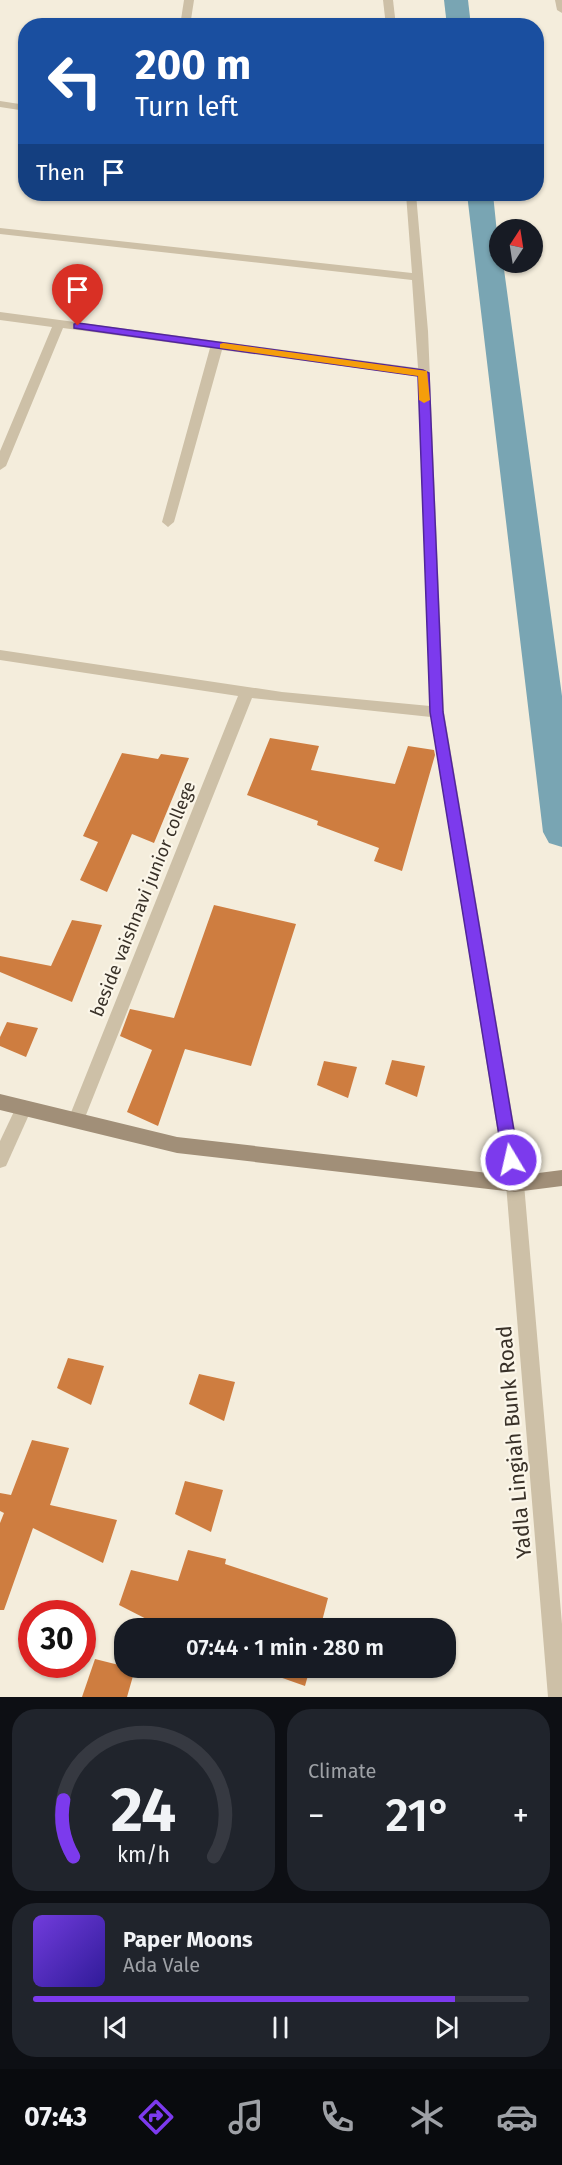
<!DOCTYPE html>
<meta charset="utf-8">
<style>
:root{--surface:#171b24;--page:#20242c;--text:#f1f3f6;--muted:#9ea1a6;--line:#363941;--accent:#7c3aed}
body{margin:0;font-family:"Fira Sans",sans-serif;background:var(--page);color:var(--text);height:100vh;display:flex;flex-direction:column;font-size:22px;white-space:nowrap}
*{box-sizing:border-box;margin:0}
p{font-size:20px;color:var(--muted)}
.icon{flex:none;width:33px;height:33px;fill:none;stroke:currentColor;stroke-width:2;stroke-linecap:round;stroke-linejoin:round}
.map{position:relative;height:1697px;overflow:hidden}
.sheet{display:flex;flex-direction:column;gap:12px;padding:12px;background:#0d0f14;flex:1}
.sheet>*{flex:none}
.hud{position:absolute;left:18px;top:18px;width:526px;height:183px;border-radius:24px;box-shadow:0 2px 4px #0004;background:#1a4fa0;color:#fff;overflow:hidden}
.needle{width:39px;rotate:12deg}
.fabs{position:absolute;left:489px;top:219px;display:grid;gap:12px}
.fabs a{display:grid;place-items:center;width:54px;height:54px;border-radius:50%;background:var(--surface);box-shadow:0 2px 4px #0004;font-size:30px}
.speed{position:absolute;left:18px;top:1600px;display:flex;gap:12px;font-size:30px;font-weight:700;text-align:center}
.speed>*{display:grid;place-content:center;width:78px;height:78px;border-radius:50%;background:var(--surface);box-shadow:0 2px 4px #0004;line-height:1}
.speed .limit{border:9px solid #d22;background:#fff;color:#111}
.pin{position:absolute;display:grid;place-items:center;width:51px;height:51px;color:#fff;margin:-62px -26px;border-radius:50% 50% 50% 0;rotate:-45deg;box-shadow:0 0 6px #0007}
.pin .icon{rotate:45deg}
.me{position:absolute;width:66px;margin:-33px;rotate:351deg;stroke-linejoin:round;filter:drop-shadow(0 0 4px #0008)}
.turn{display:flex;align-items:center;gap:21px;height:126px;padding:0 18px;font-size:27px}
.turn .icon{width:78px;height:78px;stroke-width:2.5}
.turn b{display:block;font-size:42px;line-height:51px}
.then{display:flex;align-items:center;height:57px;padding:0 18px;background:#0003;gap:12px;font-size:22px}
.big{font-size:45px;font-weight:600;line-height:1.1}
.sheet .tile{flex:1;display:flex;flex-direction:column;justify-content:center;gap:9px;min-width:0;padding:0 21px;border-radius:24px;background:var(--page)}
.sheet .dial{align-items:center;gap:0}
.dial svg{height:156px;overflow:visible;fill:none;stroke:var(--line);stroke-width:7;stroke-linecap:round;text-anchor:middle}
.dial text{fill:var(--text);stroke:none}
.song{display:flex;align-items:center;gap:18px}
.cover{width:72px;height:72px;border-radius:9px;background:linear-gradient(135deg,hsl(260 70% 55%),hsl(250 70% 35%))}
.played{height:6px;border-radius:3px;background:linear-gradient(90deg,var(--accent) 85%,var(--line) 85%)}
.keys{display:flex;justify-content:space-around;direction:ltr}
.heat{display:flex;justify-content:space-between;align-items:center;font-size:33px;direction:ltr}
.sheet .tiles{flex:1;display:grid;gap:12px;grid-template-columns:1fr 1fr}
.tile:last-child{grid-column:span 2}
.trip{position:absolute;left:114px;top:1618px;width:342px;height:60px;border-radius:24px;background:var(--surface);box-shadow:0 2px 4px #0004;font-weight:600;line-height:60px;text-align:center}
.dock{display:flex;height:96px;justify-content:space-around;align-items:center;background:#090b0e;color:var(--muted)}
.dock .icon{width:42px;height:42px}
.dock .on{color:var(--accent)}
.dock b{font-size:27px;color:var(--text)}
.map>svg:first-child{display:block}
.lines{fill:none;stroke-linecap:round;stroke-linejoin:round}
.canal{fill:#79a5b3;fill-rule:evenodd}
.building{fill:#ce7d40}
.street{fill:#cdc0a7;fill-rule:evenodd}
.secondary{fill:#a18f78;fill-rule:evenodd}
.route{fill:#7c3aed;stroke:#51269a;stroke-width:1.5}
.slow{fill:#f59e0b}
.labels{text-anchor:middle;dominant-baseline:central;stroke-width:4.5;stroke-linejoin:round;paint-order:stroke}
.street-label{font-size:18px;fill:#393128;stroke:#fbf6e9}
.near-street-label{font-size:21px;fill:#393128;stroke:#fbf6e9}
</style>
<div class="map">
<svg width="562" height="1697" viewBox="0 0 562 1697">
<rect width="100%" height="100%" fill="#f4eddc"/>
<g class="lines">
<g class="canal">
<path d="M444 0H468L471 26H447Z"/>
<path d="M467 194H493L500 262H503L562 696V847L549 843 543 832Z"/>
</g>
</g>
<g class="building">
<path d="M270 738 319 746 311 770 395 784 408 746 434 750 435 755 402 871 374 861 379 848 317 825 318 821 247 795Z"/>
<path d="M122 753 158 759 161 754 189 758 154 843 132 834 107 892 80 880 98 842 83 836Z"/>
<path d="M214 905 296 924 251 1066 185 1049 158 1126 127 1112 152 1050 120 1036 130 1009 174 1018Z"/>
<path d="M72 920 102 925 72 1002 0 972V956L51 966Z"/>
<path d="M7 1022 38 1028 26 1057 0 1046V1037Z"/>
<path d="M392 1060 425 1066 417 1097 385 1084Z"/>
<path d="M324 1061 357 1067 348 1098 317 1085Z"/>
<path d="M68 1358 104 1366 91 1405 57 1388Z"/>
<path d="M199 1374 235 1382 224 1421 189 1404Z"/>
<path d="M32 1440 69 1448 50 1505 117 1520 103 1563 33 1528 4 1610H0V1523L4 1513 0 1511V1493L11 1495Z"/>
<path d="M185 1481 223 1490 211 1532 175 1514Z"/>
<path d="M188 1550 226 1559 225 1564 328 1598 320 1629H166L119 1605 131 1570 178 1581Z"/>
<path d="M95 1659 135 1669 127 1697H82Z"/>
<path d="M254 1668H310L305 1686Z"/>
</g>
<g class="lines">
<g class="street">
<path d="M184 0H194L190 26H180Z"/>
<path d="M383 0H393L396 26H386Z"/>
<path d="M555 0H562V13L557 10Z"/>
<path d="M0 101 26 105V111L0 107Z"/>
<path d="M406 194H416L428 331 444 712 524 1184 562 1624V1697H548L506 1184 431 717 252 698 84 1120 82 1126 76 1128 70 1126 68 1120 238 696 0 660V650L282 692 430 706 418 376 222 350 174 522 168 527 162 522 210 348 63 328 6 466 0 470V451L52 327 0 320V312L418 368 412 280 0 234V228L412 273Z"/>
<path d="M24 1100 30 1103 32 1108 6 1166 0 1168V1141L18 1103Z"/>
</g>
<path class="secondary" d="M0 1094 177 1137 515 1176 562 1170V1186L515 1192 177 1153 0 1110Z"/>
</g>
<path class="route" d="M78 323 423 370 429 373 443 712 519 1160 517 1165 511 1168 506 1165 503 1160 430 712 418 376 74 328V324Z"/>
<path class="slow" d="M223 343 427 371 430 400 424 403 419 400 418 376 220 348V344Z"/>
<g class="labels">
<g class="street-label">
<text transform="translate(143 899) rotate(-68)">beside vaishnavi junior college</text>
</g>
<g class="near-street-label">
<text transform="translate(514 1442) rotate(-95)">Yadla Lingiah Bunk Road</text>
</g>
</g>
</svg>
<div class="fabs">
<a><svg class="needle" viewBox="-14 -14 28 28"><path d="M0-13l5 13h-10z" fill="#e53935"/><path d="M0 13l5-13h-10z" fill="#9ea1a6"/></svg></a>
</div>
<div class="speed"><div class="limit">30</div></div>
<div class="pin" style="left:78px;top:326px;background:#d93025"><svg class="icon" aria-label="arrive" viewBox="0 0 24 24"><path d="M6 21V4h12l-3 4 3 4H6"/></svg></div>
<svg class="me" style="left:511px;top:1160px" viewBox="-20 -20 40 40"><circle r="17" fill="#7c3aed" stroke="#fff" stroke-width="3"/><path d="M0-11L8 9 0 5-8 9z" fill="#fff"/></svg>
<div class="trip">07:44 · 1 min · 280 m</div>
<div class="hud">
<div class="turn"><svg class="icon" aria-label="left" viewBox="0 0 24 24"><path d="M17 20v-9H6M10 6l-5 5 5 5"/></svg><div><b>200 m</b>Turn left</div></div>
<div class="then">Then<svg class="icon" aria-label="arrive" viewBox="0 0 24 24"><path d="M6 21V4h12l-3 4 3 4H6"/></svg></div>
</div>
</div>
<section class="sheet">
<div class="tiles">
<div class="tile dial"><svg viewBox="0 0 100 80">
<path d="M14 69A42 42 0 1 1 86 69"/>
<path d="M14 69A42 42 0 0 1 9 40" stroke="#7c3aed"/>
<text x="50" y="56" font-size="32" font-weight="700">24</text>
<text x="50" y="72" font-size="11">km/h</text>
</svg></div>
<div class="tile"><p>Climate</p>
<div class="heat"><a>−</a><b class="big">21°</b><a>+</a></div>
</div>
<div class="tile">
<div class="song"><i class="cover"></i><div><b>Paper Moons</b><p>Ada Vale</p></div></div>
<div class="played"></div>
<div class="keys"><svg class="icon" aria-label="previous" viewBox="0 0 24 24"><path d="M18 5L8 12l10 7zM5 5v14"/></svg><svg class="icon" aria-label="pause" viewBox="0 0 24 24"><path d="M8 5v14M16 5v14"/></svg><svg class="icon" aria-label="next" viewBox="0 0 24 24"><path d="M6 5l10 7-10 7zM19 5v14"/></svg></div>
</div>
</div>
</section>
<nav class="dock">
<b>07:43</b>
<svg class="icon on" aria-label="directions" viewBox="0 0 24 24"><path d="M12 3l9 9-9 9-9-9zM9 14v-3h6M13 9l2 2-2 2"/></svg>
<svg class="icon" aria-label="music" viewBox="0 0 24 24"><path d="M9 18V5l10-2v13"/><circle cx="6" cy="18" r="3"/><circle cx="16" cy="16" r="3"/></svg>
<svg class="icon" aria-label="phone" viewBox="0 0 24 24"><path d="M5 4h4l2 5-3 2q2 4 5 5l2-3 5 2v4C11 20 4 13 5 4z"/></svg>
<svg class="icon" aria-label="climate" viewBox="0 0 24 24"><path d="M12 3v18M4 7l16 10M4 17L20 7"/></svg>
<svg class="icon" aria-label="car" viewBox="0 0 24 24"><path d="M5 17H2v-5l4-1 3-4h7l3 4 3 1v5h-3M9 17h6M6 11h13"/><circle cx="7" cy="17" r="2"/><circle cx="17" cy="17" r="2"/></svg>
</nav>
